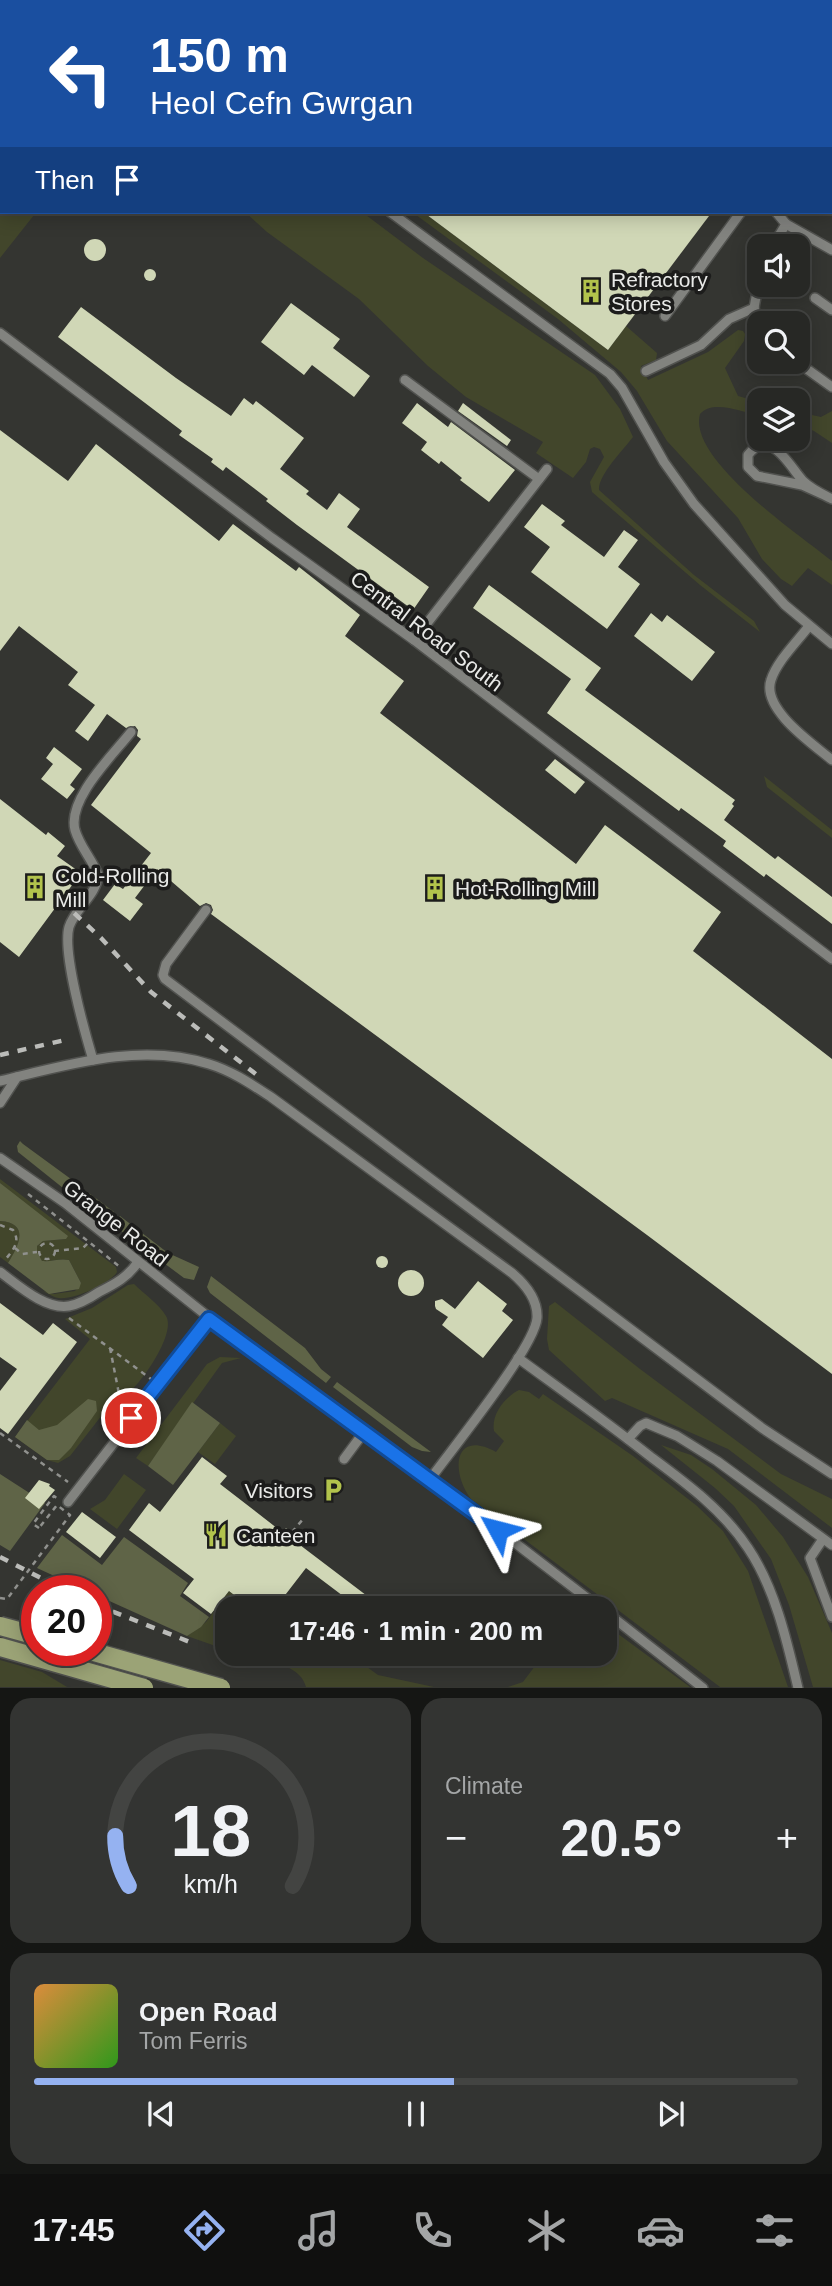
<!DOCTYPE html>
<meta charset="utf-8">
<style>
:root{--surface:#272825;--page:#333432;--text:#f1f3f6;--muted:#a4a6a7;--line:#434442;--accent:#95b2f1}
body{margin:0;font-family:Arial,sans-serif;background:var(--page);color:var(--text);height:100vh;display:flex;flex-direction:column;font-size:26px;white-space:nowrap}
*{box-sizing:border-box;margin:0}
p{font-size:23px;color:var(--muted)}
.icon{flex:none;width:38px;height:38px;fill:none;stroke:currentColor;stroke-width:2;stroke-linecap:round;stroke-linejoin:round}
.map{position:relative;height:1688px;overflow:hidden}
.side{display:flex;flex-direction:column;gap:10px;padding:10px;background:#151614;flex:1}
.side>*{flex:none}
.guide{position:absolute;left:0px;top:0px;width:833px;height:214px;box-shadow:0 4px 18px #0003,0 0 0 2px var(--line);background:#1a4fa0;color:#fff;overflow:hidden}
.buttons{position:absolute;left:747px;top:234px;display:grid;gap:14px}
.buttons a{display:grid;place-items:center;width:63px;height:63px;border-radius:14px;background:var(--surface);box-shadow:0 4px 18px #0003,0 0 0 2px var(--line);font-size:35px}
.speed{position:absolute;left:21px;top:1575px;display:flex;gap:14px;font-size:35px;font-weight:700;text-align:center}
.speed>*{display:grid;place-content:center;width:91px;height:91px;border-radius:50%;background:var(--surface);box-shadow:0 4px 18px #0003,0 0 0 2px var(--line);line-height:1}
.speed .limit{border:10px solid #d22;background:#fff;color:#111}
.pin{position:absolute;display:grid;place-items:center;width:60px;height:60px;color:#fff;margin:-30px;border:4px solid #fff;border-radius:50%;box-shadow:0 2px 7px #0007}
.me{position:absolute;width:77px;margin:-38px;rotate:308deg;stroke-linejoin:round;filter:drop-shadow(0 0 5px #0008)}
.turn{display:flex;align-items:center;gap:24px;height:147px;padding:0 35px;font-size:32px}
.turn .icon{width:91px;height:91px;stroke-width:2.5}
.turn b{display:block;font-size:49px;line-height:60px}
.then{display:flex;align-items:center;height:66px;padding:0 35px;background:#0003;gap:14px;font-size:26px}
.big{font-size:52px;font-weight:600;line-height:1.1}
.side .card{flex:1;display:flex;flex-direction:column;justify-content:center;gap:10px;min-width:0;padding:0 24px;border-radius:21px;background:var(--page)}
.side .dial{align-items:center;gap:0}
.dial svg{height:182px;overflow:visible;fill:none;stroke:var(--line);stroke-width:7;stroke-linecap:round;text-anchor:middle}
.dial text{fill:var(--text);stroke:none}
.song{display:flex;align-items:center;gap:21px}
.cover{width:84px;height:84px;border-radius:10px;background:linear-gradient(135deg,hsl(30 70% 55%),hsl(110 70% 35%))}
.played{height:7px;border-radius:4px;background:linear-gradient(90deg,var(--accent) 55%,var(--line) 55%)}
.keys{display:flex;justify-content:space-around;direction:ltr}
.heat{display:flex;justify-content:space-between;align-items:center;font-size:38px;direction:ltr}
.side .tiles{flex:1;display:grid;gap:10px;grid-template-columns:1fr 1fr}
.card:last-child{grid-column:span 2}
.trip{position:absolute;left:215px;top:1596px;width:402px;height:70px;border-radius:21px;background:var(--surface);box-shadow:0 4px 18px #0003,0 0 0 2px var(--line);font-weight:600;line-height:70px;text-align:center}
.dock{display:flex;height:112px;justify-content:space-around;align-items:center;background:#10100f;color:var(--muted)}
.dock .icon{width:49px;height:49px}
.dock .on{color:var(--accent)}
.dock b{font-size:32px;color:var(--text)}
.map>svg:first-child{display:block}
.green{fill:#42462b}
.forest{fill:#5f6447}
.building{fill:#d0d7b6}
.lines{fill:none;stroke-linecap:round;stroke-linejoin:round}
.service-casing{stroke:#51524f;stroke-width:12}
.path{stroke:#90918e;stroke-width:2.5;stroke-dasharray:5 5;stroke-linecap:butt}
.service{stroke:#82837f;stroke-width:9}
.rail{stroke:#bbbcb9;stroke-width:4.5;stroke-dasharray:9 9;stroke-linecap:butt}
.primary-bridge-casing{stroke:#51524f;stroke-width:21;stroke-linecap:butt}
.path-bridge{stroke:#90918e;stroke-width:2.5;stroke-dasharray:5 5;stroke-linecap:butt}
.primary-bridge{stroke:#9ba376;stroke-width:18}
.route-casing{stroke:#114b97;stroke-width:18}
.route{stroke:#1a73e8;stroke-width:12}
.labels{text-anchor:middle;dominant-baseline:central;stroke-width:7;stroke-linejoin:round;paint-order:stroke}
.poi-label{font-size:21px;fill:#e9eae8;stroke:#1c1c1b;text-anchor:start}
.street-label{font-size:21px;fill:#e9eae8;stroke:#1c1c1b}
</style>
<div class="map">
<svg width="832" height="1688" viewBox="0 0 832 1688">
<rect width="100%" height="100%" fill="#343531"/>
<g class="green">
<path d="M35 0H143L145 2H34Z"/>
<path d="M0 190 2 212H30L34 215 0 258Z"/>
<path d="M245 212H362L423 258 595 375 620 409 633 437C624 449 598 475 599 490L694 575 754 621 760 632 700 585 592 492 590 482 604 457 600 449 594 447 590 449 586 462 573 478 536 453 543 442 466 397 428 366 359 299 267 232Z"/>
<path d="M412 212H423L608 350 626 326 657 353 656 360 641 366 648 380 708 352 738 330 743 331 745 334 744 341 725 368 738 396 759 402V416C743 412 713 399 700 414 687 459 801 536 832 561V585L808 568 792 586 781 579 762 559 738 518 667 441 637 391 621 372 558 319Z"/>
<path d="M832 411V443L814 431 798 425V412L821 417Z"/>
<path d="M764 776 832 830V838L767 787Z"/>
<path d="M0 1179 116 1267 117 1272C110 1284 73 1300 59 1298 54 1298 48 1293 43 1291L54 1294 75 1291 81 1283 69 1260C59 1258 52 1262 42 1261L37 1256V1246L43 1241 66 1239 0 1183Z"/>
<path d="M0 1221C31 1223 18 1247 8 1263L0 1257Z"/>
<path d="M134 1284C144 1294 159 1304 166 1316 177 1334 139 1387 124 1397 123 1398 114 1401 113 1401L70 1456 58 1463 47 1460 15 1437 90 1339 65 1319 92 1308 128 1285Z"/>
<path d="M555 1302 640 1369 781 1474 832 1499V1528L728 1449 612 1398 605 1401 549 1350 547 1339 549 1306Z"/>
<path d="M220 1357 241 1358 222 1363 148 1466 136 1458 207 1364Z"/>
<path d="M519 1390 529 1392 539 1399 543 1394 633 1456 697 1506 723 1531 748 1571 788 1687H720L471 1499C450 1471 454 1429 496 1452L504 1441 494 1431C491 1414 505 1397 519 1390Z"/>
<path d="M220 1423 236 1436 215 1464 198 1452Z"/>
<path d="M661 1445 691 1455 712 1469 756 1505 783 1537 808 1577 832 1633V1687H813L789 1605 771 1559 734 1506 715 1488Z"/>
<path d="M124 1474 146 1490 117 1529 90 1509 105 1500Z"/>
<path d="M229 1591 251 1608H228L227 1650 187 1636 206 1622Z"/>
<path d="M606 1625 690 1687H508L523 1682 544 1654H606Z"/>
<path d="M239 1654H349L378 1675 434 1687H306C300 1662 261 1661 239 1654Z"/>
<path d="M0 1660 42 1672 67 1687H0Z"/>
</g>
<g class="forest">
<path d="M20 1141 23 1144 75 1182 68 1188H63L18 1152 17 1146Z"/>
<path d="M0 1183 68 1236 66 1239 43 1241 37 1246V1252L42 1261C52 1262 59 1258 69 1260L81 1283 79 1289 49 1294 8 1263C18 1247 31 1223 0 1221Z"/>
<path d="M85 1190 114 1212 107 1220 78 1199Z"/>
<path d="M120 1216 168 1253 199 1267 194 1280 184 1278 113 1225Z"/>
<path d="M211 1276 305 1348 321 1369 331 1377 326 1383 210 1293 207 1287Z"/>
<path d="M337 1382 431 1452 422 1451 412 1447 333 1387Z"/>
<path d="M88 1399 96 1401 97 1411 71 1448 59 1460H47L15 1437 27 1420 39 1430 57 1425Z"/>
<path d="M192 1402 220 1423 173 1485 148 1466Z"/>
<path d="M0 1474 45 1503 10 1551 0 1545Z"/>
<path d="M62 1535 102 1565 124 1537 188 1583 180 1596 209 1617 201 1627 187 1636 96 1595V1591H87L37 1568Z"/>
</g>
<g class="building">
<path d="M423 212H712L608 350Z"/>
<circle cx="95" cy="250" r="11"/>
<circle cx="150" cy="275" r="6"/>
<path d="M291 303 340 339 333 348 370 376 354 397 312 365 304 375 261 342Z"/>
<path d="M81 307 176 378 231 416 244 398 253 405 256 401 304 438 280 469 309 491 306 494 327 510 339 493 360 509 347 527 429 587 413 610 297 525 266 501 268 499 226 467 223 471 211 462 213 459 179 435 182 431 58 337Z"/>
<path d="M417 403 448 427 451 422 515 470 489 502 460 480 462 478 441 461 439 464 421 450 427 442 402 423Z"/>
<path d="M463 403 511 440 507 446 458 411Z"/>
<path d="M0 430 68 481 96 444 219 541 233 524 296 571 299 567 360 615 345 636 404 681 380 713 576 864 605 825 721 912 693 951 832 1059V1374L647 1235 211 914 213 910 211 905 206 903 200 906 157 869 135 898 143 904 130 921 103 900 115 884 123 889 151 853 91 805 141 739 137 736 138 730 135 726 126 728 107 714 88 741 75 731 95 705 68 685 78 672 19 626 0 651Z"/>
<path d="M542 504 565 521 561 525 604 557 624 530 638 540 618 567 640 584 607 629 531 572 550 547 524 527Z"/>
<path d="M489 585 601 668 585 690 735 800 732 804 734 806 724 820 775 859 778 856 832 897V924L766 874 764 877 723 846 726 841 681 808 679 811 547 713 571 679 473 608Z"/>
<path d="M651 613 662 622 667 615 715 652 692 681 634 636Z"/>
<path d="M54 747 82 769 70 785 75 789 67 799 41 779 53 764 46 758Z"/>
<path d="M555 759 585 782 575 794 545 770Z"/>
<path d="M0 799 46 835 48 832 65 846 57 856 81 873 19 957 0 942Z"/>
<circle cx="382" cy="1262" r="6"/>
<circle cx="411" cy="1283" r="13"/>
<path d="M478 1281 507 1304 502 1311 513 1320 483 1358 442 1325 448 1317 436 1309 435 1306V1301L442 1299 455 1309Z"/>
<path d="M0 1303 43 1335 53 1323 77 1342 8 1434 0 1428V1391L17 1369 0 1357Z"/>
<path d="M202 1457 227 1476 220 1484 282 1532 286 1528 292 1532 299 1538 296 1542 383 1608H359L306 1568 279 1603 274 1599 268 1608H251L229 1591 211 1614 183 1593 194 1579 129 1530 149 1503 160 1512Z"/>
<path d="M39 1480 50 1484 49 1486 55 1490 39 1509 25 1498Z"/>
<path d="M82 1512 116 1537 100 1558 66 1532Z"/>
</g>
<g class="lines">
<g class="service-casing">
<g id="service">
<path d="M163 0 165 2"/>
<path d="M461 0 464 2"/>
<path d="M683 0 685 2"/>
<path d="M0 2 4 0"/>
<path d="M189 2 191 0"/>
<path d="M712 2 713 0"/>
<path d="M390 212 610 374 622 388 664 462 694 504 785 605 832 644"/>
<path d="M786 224 832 250"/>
<path d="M772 247 786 224 776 212"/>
<path d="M815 298 832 310"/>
<path d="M754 308 760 329"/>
<path d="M665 316 741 212"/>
<path d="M0 333 272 538 414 640 832 959"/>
<path d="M797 362 832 387"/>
<path d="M646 371 701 345 729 319 754 308 760 275"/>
<path d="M405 380 539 479"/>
<path d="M824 495 802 485 757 476 748 467V455C770 426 790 467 803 481 811 489 822 494 832 499"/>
<path d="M809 626C797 642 777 661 771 680 761 709 813 744 832 760"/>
<path d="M414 640 547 469"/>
<path d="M206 910 166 964 163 975 165 979 762 1428 832 1474"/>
<path d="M93 1060C85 1033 62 952 69 927 75 908 97 895 98 875 92 859 80 847 75 830 67 799 113 755 131 732"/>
<path d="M0 1081C67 1065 141 1042 209 1064 232 1071 251 1084 271 1097L512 1273C525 1284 538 1300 537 1318 535 1347 452 1449 431 1478"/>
<path d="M0 1103 17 1077"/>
<path d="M0 1158 65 1203 240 1342 429 1477 600 1608"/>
<path d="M0 1272C18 1285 45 1310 69 1306 80 1304 90 1298 99 1292 115 1284 128 1277 138 1262"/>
<path d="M518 1358C563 1391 608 1423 651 1457 686 1483 723 1510 748 1548 775 1588 787 1641 798 1688"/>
<path d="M628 1439 640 1426 646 1423 677 1436 717 1461 832 1545"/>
<path d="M344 1459 364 1432"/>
<path d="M68 1502 210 1319"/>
<path d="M823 1539 810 1558 832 1617"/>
<path d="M606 1612 703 1688"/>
</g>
</g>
<g class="path">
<path d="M28 1194 89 1242"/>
<path d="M0 1225 13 1230C21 1242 13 1250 5 1260"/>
<circle cx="47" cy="1251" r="8"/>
<path d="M15 1248 22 1254 37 1252"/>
<path d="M54 1251 83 1248 89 1242 120 1267"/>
<path d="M69 1318 151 1379"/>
<path d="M110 1348 120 1399"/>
<path d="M0 1433 68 1482"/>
<path d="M39 1528 33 1524 54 1496 58 1499"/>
<path d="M292 1532 304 1518"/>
</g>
<use href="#service" class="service"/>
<g class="rail">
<path d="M61 901 101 938 151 992 257 1075"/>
<path d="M0 1055 65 1040"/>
<path d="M0 1557 66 1591"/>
<path d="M96 1605 195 1644"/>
</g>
<g class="primary-bridge-casing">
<g id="primary-bridge">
<path d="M0 1626 37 1636"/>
<path d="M0 1647 144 1688"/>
<path d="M87 1650 221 1688"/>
</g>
</g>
<path class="path-bridge" d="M0 1598 7 1599 70 1515 57 1505 39 1528"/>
<use href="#primary-bridge" class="primary-bridge"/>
</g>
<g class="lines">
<g class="route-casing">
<path id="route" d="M131 1418 209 1319 498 1530"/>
</g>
<use href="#route" class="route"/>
</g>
<defs>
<g id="building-bare" transform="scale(1.89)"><path d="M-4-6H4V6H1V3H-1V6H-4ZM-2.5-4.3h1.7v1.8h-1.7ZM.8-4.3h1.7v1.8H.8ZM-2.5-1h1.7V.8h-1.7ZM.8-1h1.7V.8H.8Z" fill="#b2c34c" stroke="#1c1c1b" stroke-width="2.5" paint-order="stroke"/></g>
<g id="parking-bare" transform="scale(1.89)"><path d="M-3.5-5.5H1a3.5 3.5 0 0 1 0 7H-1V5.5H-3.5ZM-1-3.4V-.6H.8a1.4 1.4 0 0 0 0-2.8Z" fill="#b2c34c" stroke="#1c1c1b" stroke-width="2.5" paint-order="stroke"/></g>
<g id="restaurant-bare" transform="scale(1.89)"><path d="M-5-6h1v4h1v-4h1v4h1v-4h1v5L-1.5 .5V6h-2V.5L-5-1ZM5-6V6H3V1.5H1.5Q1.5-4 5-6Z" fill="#b2c34c" stroke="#1c1c1b" stroke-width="2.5" paint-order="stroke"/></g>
</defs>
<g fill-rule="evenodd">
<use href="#building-bare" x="591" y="291"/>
<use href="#building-bare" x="35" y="887"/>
<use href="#building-bare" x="435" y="888"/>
<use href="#parking-bare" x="333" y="1490"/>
<use href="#restaurant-bare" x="216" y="1535"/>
</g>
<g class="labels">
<g class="poi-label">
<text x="611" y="279">Refractory<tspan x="611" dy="24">Stores</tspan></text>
<text x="55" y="875">Cold-Rolling<tspan x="55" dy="24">Mill</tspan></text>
<text x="455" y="888">Hot-Rolling Mill</text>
<text x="313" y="1490" text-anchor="end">Visitors</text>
<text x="236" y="1535">Canteen</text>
</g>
<g class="street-label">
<text transform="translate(427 631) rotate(37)">Central Road South</text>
<text transform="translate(116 1223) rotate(38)">Grange Road</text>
</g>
</g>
</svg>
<div class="buttons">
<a><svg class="icon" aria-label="sound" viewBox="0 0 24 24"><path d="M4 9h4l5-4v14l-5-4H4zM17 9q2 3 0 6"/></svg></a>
<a><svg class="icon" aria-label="search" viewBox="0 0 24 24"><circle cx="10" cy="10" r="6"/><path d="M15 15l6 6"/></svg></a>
<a><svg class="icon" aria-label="layers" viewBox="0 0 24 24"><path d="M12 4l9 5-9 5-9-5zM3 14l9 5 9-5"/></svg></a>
</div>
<div class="speed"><div class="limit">20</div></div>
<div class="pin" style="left:131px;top:1418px;background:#d93025"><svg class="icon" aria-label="arrive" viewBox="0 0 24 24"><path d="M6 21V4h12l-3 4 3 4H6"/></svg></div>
<svg class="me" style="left:498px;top:1530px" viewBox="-20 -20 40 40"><path d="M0-17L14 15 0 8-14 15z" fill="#1a73e8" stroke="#fff" stroke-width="4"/></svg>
<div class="trip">17:46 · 1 min · 200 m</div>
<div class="guide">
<div class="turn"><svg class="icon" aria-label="left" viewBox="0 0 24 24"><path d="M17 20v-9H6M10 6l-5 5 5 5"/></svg><div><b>150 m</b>Heol Cefn Gwrgan</div></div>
<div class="then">Then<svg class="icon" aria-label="arrive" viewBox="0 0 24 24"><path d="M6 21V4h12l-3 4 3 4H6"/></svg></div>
</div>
</div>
<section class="side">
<div class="tiles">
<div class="card dial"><svg viewBox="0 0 100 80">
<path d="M14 69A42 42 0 1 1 86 69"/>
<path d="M14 69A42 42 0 0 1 8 47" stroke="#95b2f1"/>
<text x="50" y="56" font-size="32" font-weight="700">18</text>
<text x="50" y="72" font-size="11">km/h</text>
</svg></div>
<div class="card"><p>Climate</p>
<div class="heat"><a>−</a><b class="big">20.5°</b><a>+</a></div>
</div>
<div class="card">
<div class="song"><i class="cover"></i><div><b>Open Road</b><p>Tom Ferris</p></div></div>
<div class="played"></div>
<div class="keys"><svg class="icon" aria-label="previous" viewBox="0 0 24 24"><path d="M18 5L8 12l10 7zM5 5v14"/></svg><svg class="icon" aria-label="pause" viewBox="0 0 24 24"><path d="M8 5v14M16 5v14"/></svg><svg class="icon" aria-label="next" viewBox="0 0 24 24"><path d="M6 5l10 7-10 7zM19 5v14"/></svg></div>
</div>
</div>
</section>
<nav class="dock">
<b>17:45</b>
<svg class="icon on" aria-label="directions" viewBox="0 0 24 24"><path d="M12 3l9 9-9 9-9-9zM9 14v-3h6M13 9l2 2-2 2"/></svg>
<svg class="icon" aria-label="music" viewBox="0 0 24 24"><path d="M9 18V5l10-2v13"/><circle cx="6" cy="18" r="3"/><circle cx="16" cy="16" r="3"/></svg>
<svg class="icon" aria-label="phone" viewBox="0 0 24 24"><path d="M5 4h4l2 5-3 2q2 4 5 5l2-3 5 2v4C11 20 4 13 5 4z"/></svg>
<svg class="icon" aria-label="climate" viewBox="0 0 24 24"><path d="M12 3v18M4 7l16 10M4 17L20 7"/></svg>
<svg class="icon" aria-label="car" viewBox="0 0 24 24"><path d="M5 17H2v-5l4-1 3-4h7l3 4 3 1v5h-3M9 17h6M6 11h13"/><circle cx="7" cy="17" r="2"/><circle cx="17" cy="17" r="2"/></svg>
<svg class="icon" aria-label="filters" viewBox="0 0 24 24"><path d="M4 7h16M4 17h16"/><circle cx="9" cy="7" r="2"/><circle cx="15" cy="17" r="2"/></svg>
</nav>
